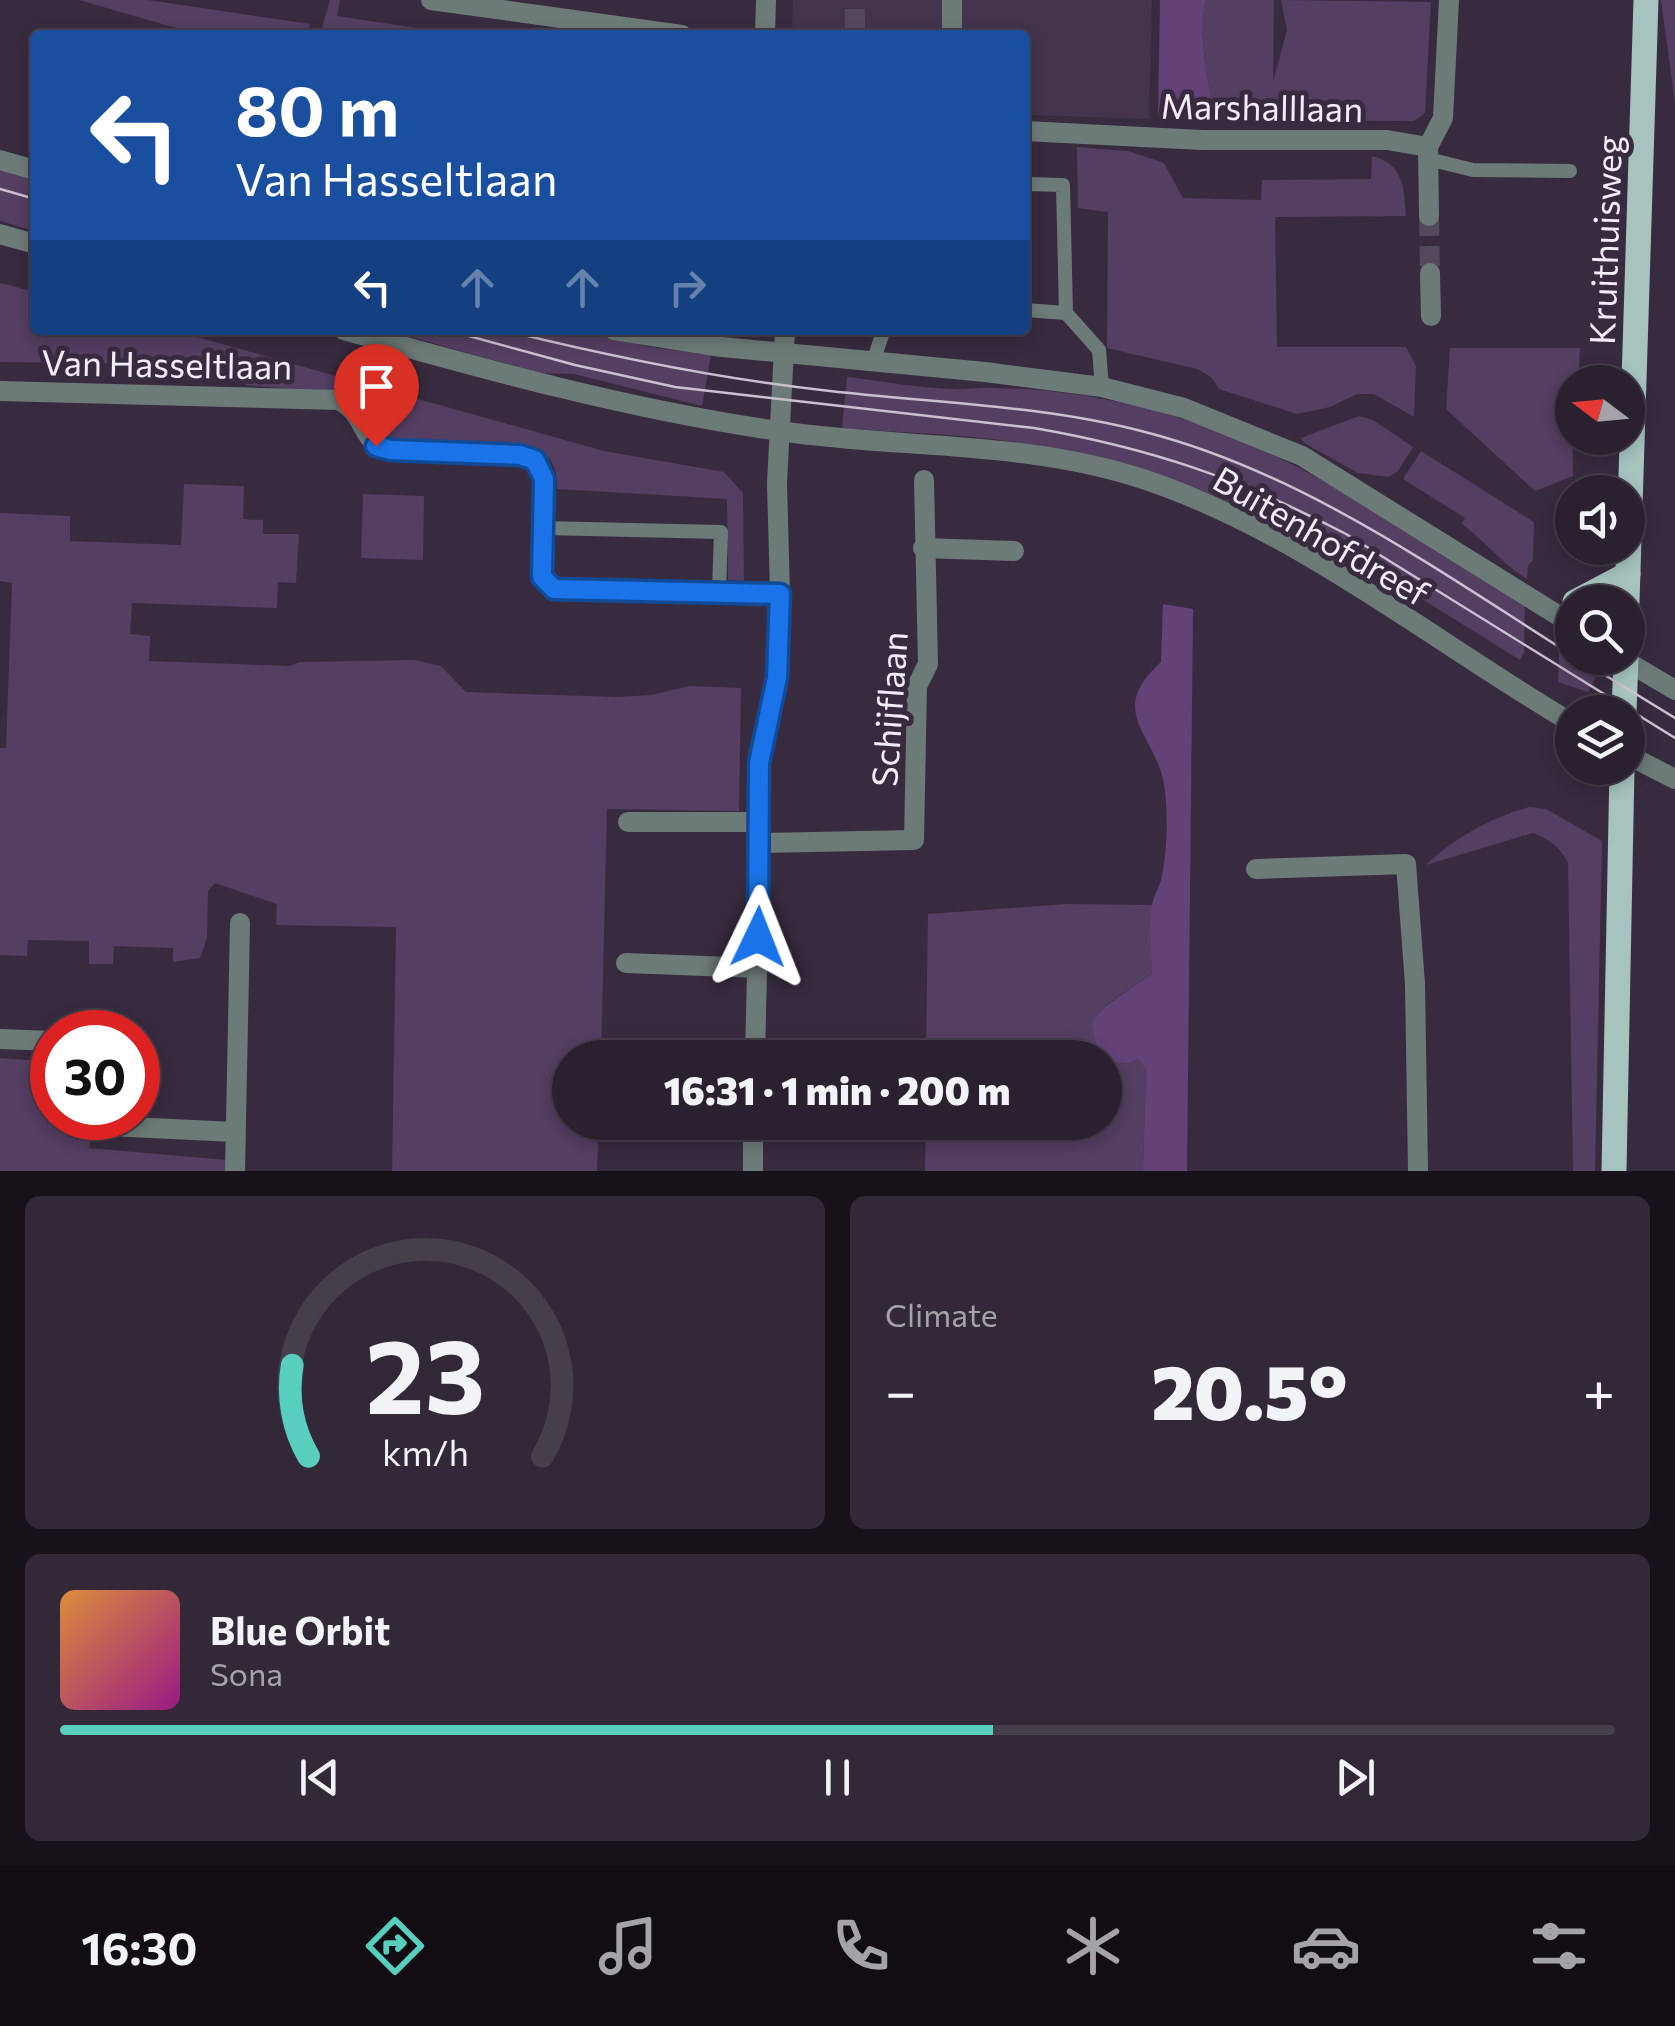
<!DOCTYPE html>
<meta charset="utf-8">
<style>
:root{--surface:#2a202f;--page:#322837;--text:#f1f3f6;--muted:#a5a3aa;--line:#463e4b;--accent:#58cebf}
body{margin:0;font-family:Commissioner,sans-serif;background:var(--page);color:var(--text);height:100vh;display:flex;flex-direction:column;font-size:38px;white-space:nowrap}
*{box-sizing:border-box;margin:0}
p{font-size:32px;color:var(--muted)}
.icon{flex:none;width:55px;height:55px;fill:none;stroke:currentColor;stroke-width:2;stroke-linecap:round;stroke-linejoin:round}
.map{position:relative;height:1171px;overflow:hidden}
.drawer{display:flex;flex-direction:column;gap:25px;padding:25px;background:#17121a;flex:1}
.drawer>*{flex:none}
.hud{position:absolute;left:30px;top:30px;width:1000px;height:305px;border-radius:10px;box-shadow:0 5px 15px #0003,0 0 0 2px var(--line);background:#1a4fa0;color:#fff;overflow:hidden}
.needle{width:65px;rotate:286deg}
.buttons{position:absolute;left:1555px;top:365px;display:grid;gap:20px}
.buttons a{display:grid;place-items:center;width:90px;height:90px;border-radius:50%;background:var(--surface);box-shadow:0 5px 15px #0003,0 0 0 2px var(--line);font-size:50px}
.speed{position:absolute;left:30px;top:1010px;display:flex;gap:20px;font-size:50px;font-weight:700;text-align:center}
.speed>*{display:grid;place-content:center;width:130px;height:130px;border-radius:50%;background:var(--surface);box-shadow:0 5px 15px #0003,0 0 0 2px var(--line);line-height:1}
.speed .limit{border:15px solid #d22;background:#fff;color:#111}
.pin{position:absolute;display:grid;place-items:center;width:85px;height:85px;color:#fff;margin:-102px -42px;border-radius:50% 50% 50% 0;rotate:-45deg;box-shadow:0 0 10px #0007}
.pin .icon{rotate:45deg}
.me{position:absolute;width:110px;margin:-55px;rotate:2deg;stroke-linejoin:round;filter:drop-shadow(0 0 8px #0008)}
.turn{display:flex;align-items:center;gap:35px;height:210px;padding:0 40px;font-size:45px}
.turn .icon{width:130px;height:130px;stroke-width:2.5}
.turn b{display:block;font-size:70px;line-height:85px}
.lanes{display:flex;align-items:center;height:95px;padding:0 40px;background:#0003;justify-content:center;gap:50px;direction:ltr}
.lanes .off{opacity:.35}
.big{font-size:75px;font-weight:800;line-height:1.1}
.drawer .tile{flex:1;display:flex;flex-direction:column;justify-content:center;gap:15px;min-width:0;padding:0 35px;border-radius:15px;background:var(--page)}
.drawer .dial{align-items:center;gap:0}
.dial svg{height:260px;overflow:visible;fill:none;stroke:var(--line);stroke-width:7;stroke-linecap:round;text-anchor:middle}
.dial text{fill:var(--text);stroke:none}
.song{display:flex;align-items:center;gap:30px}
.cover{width:120px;height:120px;border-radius:15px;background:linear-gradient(135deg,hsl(30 70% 55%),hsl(310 70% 35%))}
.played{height:10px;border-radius:5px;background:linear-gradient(90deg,var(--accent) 60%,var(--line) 60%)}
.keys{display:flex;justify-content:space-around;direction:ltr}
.heat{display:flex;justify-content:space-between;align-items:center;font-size:55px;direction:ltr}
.drawer .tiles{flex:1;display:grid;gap:25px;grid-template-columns:1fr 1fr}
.tile:last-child{grid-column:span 2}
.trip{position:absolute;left:552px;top:1040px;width:570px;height:100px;border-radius:50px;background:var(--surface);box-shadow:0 5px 15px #0003,0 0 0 2px var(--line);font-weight:800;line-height:100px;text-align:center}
.tabs{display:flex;height:160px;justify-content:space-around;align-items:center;background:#110d13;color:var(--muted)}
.tabs .icon{width:70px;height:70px}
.tabs .on{color:var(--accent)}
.tabs b{font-size:45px;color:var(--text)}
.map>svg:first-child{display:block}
.built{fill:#43334d}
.green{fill:#543e61}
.water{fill:#634377}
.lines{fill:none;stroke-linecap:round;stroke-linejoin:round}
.pedestrian-tunnel{stroke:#54485b;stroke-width:20;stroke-dasharray:20 10;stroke-linecap:butt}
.minor-tunnel{stroke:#54485b;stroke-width:20;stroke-dasharray:20 10;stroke-linecap:butt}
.service{stroke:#6c7a78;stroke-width:14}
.minor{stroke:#6c7a78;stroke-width:20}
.tertiary{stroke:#6c7a78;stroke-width:20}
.primary{stroke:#a6c3be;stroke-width:25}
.tram{stroke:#cac1d0;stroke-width:2.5}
.route-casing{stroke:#114b97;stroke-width:25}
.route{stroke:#1a73e8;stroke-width:18}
.labels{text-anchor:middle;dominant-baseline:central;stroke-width:10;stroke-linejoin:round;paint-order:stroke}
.street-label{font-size:35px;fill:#f3ecf9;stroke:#382b3f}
</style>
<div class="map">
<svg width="1675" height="1171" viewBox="0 0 1675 1171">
<rect width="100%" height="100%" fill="#382b3f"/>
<path class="built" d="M793 0H1152L1149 119 1025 115V35H792Z"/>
<g class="green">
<path d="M79 0H148L310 24 307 35H200Z"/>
<path d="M330 0H340L337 16 462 35H320Z"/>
<path d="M1206 0H1274L1273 82 1287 30 1281 0 1431 2 1425 113 1414 121 1214 120C1210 83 1196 35 1206 0Z"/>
<path d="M1661 0H1675V103Z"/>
<path d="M1077 147 1128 151 1164 163 1183 198 1261 200 1262 180 1371 179 1372 156C1404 164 1404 188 1406 216L1275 217 1277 347H1406L1416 366 1414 417 1374 394H1357L1330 407 1297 414 1219 389 1211 377 1197 369 1107 348 1108 212 1078 208Z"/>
<path d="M0 168 35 178V231L0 221Z"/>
<path d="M0 283 35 292V330H172L604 451 724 472 743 493 744 581 728 580 727 499 557 489C558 473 554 458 538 450 518 439 419 443 390 442L374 434 365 408 350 394 245 385 244 365 0 362Z"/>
<path d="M386 330H573L650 347 711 355 702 406 574 374 539 373Z"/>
<path d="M1450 348H1580L1578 382H1572L1573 476 1535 491 1446 409Z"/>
<path d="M847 377C882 381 918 388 953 389 966 390 979 387 991 388 1046 388 1104 397 1157 411 1293 448 1408 533 1525 606L1524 652 1520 660 1348 553C1297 547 1246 506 1195 488 1150 473 1101 459 1055 449 986 434 913 434 842 428Z"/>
<path d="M1359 416 1373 420 1413 447 1398 471 1389 477 1358 473 1304 443 1301 438Z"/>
<path d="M1421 451 1534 522 1533 560 1528 566 1527 579C1502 564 1485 541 1462 524L1465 518 1403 479Z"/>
<path d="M184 484 244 486 243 519 263 520V534H299L296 583 278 582 277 608 132 603 130 634 150 636 149 661 290 666 300 662 414 660 441 666 466 692 617 697 651 695 690 686 741 688 739 811 607 809 601 1057 570 1058V1122L599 1123 597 1171H392L396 927 276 925 277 904 215 883 208 891 207 938 200 958 173 962V948L114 946 113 964H89V941L28 940 27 956 0 955V748H6L12 583 0 581V513L70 516V541L181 545Z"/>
<path d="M363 494 424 496 423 560 361 558Z"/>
<path d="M1560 630 1572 639V658H1593L1602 666 1588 692 1558 682Z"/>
<path d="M1530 807 1546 809 1602 841 1595 1171H1573L1568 863C1560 847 1549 839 1533 833L1426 865C1454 838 1493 817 1530 807Z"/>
<path d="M1067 904 1152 905V974L1107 1004 1093 1030 1100 1052 1138 1058 1146 1067 1143 1171H925L926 1123 1105 1122V1058L926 1057 928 914Z"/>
<path d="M0 1058 52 1062V1118H94L89 1148 227 1160 226 1171H0Z"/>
</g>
<g class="water">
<path d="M1160 0H1206C1196 35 1210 83 1214 120L1158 118Z"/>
<path d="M1163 604 1193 609 1187 1171H1143L1146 1068 1138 1059C1107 1072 1095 1051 1092 1022L1108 1004 1152 974C1152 952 1148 927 1152 905 1154 895 1160 886 1162 876 1167 850 1168 817 1165 791 1160 735 1103 715 1161 662Z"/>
</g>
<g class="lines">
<path class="pedestrian-tunnel" d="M855 29V0"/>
<path class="minor-tunnel" d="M1429 216 1430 273"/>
<g class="service">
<path d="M1428 159 1473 170 1570 171"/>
<path d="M1025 184 1063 185 1066 313"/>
<path d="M1025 310 1066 313 1099 350 1102 387"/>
<path d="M873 361 884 330"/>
<path d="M543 528 721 532 719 592"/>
</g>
<g class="minor">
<path d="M431 0 682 35"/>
<path d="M765 35 766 0"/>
<path d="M952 35V0"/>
<path d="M1025 131 1202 140H1387L1428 147"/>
<path d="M1429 216 1428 147 1443 118 1449 0"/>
<path d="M1430 273 1431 316"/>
<path d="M0 391 338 400C362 410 361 435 381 449L520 455 535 460 544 479 542 577 554 589 780 594"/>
<path d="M923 548 1014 551"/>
<path d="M628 822H760"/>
<path d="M760 843 914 840 917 686 928 664 924 480"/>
<path d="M1256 869 1406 864 1415 984 1418 1171"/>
<path d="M626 963 757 968"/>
<path d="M0 1039 52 1041"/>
<path d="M755 1058 760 843 759 763 777 678 780 594 777 483 785 330"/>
<path d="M108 1118V1126L235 1132"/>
<path d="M235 1171 240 923"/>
<path d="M753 1171V1122"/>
</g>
<g class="tertiary">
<path d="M0 160 35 170"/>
<path d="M0 234 35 244"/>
<path d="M344 330C487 370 631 410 779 431 901 449 1027 440 1146 480 1300 532 1433 641 1572 723"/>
<path d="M614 330 722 347 985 372 1102 387 1184 408 1302 456 1572 624"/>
<path d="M1621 658 1675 690"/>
<path d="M1628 755 1675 779"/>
</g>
<g class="primary">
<path d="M1575 602 1628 574"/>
<path d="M1627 602 1646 0"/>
<path d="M1624 712 1626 658"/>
<path d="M1614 1171 1622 768"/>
</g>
<g class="tram">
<path d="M0 189 35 199"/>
<path d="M447 330 575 365 675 387 1034 428C1150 448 1241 479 1346 534L1675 738"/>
<path d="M503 330C612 357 719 379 830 391 935 403 1042 405 1145 432 1301 472 1437 570 1572 655"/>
<path d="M1577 658 1675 718"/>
</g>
</g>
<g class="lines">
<g class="route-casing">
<path id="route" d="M376 446 391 450 520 455 535 460 544 479 542 577 554 589 780 594 777 678 759 763 758 937"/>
</g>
<use href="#route" class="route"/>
</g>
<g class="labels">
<g class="street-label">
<text transform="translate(1262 106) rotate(1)">Marshalllaan</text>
<text transform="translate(1604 240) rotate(-88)">Kruithuisweg</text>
<text transform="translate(167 363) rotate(1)">Van Hasseltlaan</text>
<text transform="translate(1322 535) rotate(30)">Buitenhofdreef</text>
<text transform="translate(888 709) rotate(-86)">Schijflaan</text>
</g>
</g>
</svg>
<div class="buttons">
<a><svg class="needle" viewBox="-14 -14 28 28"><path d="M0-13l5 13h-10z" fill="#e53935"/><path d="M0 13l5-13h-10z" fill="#a5a3aa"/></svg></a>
<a><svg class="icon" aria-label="sound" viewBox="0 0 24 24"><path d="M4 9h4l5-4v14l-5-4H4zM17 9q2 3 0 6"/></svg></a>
<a><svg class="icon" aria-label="search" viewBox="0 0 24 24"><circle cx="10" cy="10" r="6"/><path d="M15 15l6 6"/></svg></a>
<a><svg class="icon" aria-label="layers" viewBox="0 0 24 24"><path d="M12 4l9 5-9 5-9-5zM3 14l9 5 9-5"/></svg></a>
</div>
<div class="speed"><div class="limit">30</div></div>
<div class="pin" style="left:376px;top:446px;background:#d93025"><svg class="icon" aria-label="arrive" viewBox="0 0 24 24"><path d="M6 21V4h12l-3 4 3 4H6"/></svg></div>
<svg class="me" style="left:758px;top:937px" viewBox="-20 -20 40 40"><path d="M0-17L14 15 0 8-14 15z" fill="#1a73e8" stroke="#fff" stroke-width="4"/></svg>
<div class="trip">16:31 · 1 min · 200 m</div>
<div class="hud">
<div class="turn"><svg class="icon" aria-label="left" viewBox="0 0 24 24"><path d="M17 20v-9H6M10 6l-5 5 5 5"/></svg><div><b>80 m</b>Van Hasseltlaan</div></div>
<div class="lanes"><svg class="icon" aria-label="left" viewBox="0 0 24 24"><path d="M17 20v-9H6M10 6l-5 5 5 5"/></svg><svg class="icon off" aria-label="ahead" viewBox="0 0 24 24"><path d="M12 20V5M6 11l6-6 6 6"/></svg><svg class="icon off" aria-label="ahead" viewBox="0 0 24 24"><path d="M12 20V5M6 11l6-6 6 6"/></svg><svg class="icon off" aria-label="right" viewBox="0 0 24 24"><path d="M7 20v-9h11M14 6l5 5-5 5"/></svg></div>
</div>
</div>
<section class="drawer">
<div class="tiles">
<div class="tile dial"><svg viewBox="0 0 100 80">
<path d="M14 69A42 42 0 1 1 86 69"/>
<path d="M14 69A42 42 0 0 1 9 41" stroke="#58cebf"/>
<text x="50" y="56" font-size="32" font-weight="700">23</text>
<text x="50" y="72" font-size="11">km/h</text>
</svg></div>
<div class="tile"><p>Climate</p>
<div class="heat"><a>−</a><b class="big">20.5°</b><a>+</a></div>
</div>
<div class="tile">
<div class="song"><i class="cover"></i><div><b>Blue Orbit</b><p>Sona</p></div></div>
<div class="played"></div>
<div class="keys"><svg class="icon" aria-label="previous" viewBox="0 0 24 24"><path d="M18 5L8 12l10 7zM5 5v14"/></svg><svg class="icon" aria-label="pause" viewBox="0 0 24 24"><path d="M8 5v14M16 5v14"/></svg><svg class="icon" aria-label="next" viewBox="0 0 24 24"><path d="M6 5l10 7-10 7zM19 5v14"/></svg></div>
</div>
</div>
</section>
<nav class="tabs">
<b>16:30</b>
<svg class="icon on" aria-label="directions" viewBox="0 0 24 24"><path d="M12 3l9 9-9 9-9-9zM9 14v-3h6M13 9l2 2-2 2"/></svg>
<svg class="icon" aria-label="music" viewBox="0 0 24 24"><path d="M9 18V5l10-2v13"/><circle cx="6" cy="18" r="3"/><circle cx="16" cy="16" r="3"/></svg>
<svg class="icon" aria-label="phone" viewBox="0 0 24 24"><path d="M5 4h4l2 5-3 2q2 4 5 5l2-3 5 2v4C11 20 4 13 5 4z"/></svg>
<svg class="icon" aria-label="climate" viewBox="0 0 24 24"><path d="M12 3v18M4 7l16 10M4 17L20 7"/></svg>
<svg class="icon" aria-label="car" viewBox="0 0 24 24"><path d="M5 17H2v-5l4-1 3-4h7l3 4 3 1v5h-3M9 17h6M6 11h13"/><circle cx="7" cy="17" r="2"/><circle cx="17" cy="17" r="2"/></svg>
<svg class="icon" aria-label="filters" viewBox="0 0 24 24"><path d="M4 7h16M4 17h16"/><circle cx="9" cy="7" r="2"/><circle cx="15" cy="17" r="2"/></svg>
</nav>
